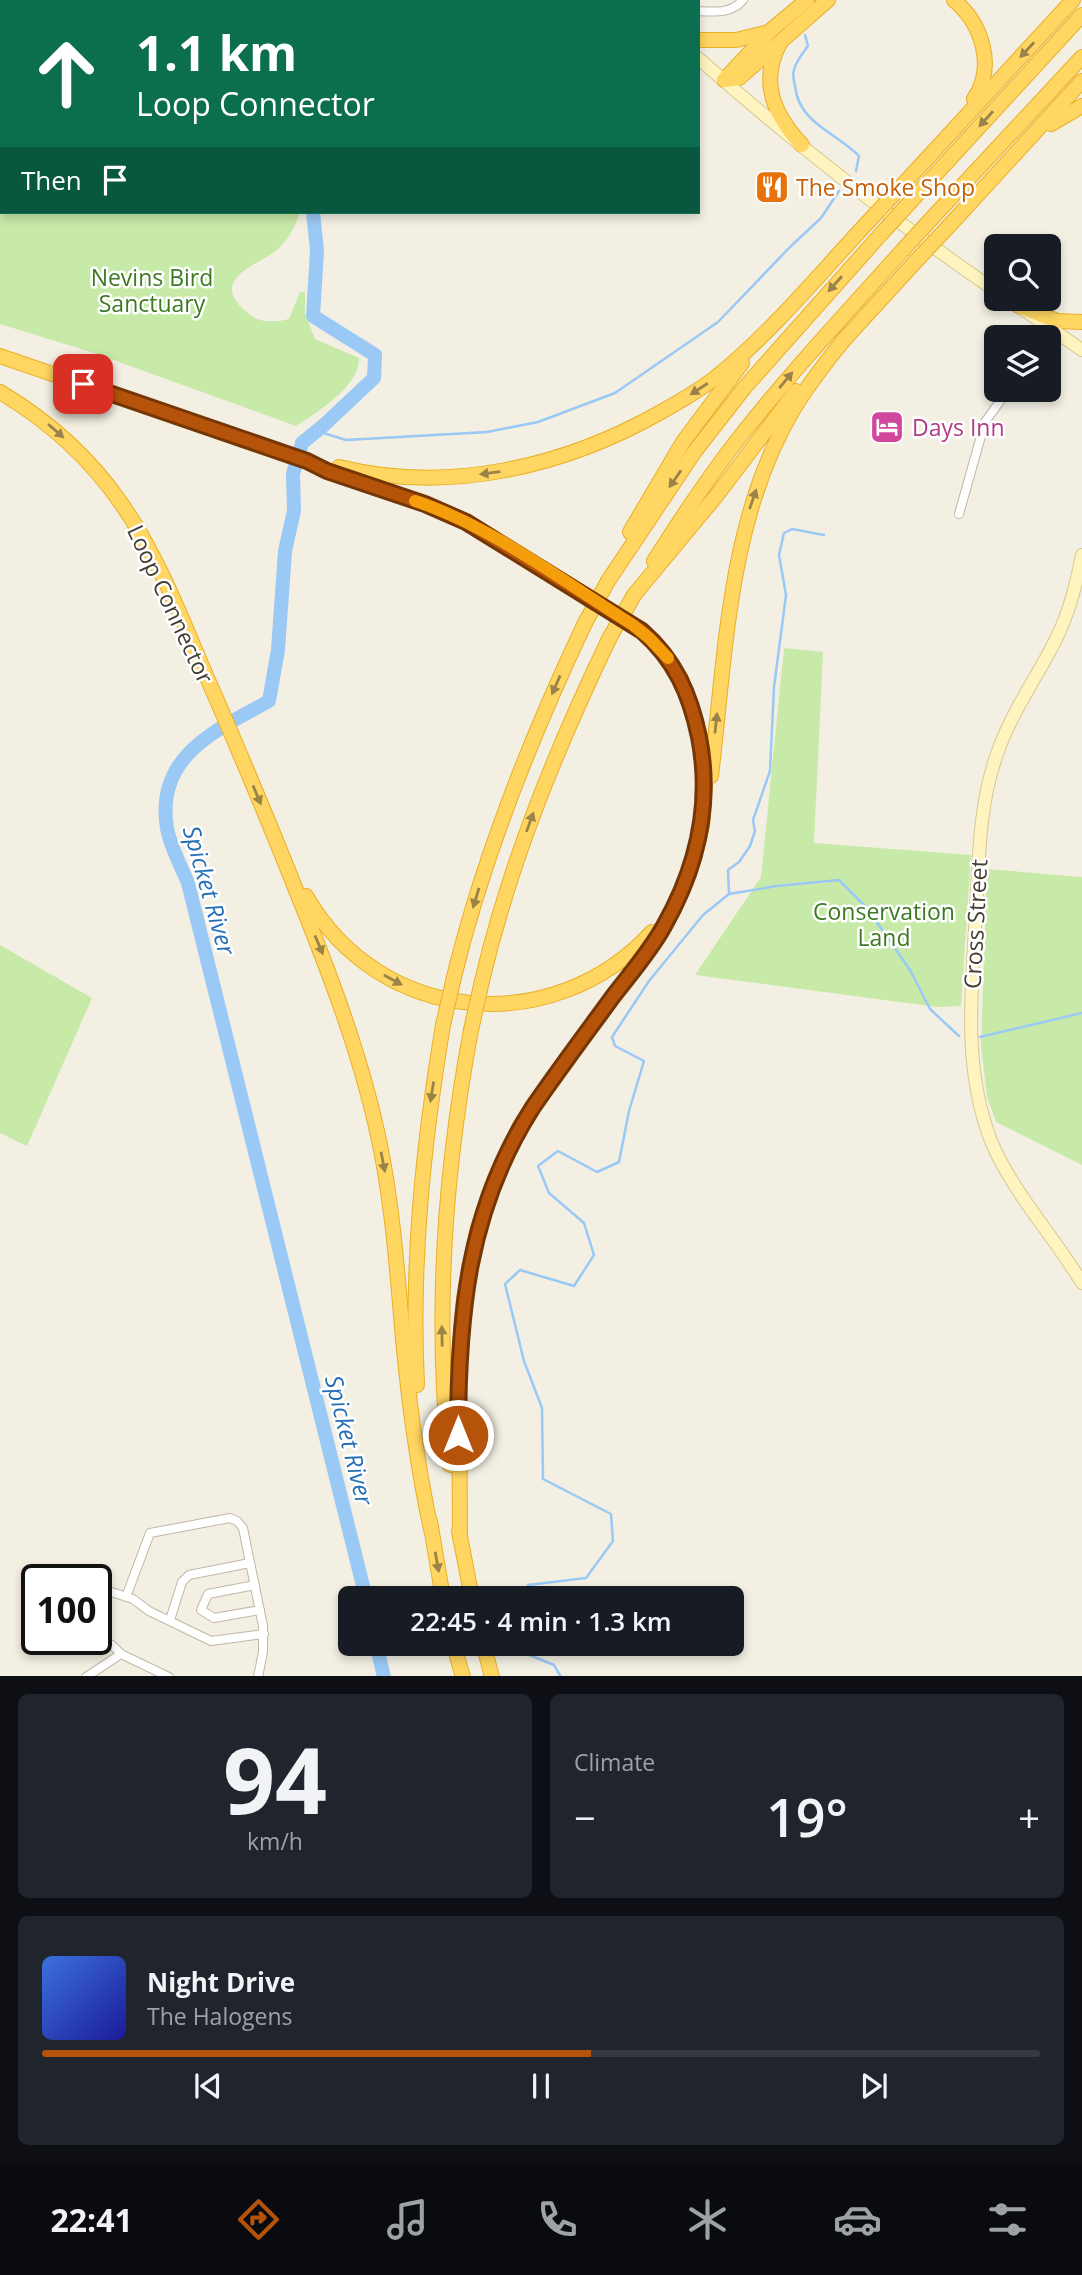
<!DOCTYPE html>
<meta charset="utf-8">
<style>
:root{--surface:#171b24;--page:#20242c;--text:#f1f3f6;--muted:#9ea1a6;--line:#363941;--accent:#b45309}
body{margin:0;font-family:"Open Sans",sans-serif;background:var(--page);color:var(--text);height:100vh;display:flex;flex-direction:column;font-size:26px;white-space:nowrap}
*{box-sizing:border-box;margin:0}
p{font-size:23px;color:var(--muted)}
.icon{flex:none;width:38px;height:38px;fill:none;stroke:currentColor;stroke-width:2;stroke-linecap:round;stroke-linejoin:round}
.map{position:relative;height:1676px;overflow:hidden}
.details{display:flex;flex-direction:column;gap:18px;padding:18px;background:#0d0f14;flex:1}
.details>*{flex:none}
.guide{position:absolute;left:0px;top:0px;width:700px;height:214px;box-shadow:0 4px 10px #0003;background:#0b6e4f;color:#fff;overflow:hidden}
.buttons{position:absolute;left:984px;top:234px;display:grid;gap:14px}
.buttons a{display:grid;place-items:center;width:77px;height:77px;border-radius:10px;background:var(--surface);box-shadow:0 4px 10px #0003;font-size:35px}
.speed{position:absolute;left:21px;top:1564px;display:flex;gap:14px;font-size:35px;font-weight:700;text-align:center}
.speed>*{display:grid;place-content:center;width:91px;height:91px;border-radius:50%;background:var(--surface);box-shadow:0 4px 10px #0003;line-height:1}
.speed .limit{border:4px solid #111;border-radius:10px;background:#fff;color:#111}
.pin{position:absolute;display:grid;place-items:center;width:60px;height:60px;color:#fff;margin:-30px;border-radius:14px;box-shadow:0 4px 10px #0006}
.me{position:absolute;width:77px;margin:-38px;rotate:0deg;stroke-linejoin:round;filter:drop-shadow(0 0 5px #0008)}
.turn{display:flex;align-items:center;gap:24px;height:147px;padding:0 21px;font-size:32px}
.turn .icon{width:91px;height:91px;stroke-width:2.5}
.turn b{display:block;font-size:49px;line-height:60px}
.then{display:flex;align-items:center;height:66px;padding:0 21px;background:#0003;gap:14px;font-size:26px}
.big{font-size:52px;font-weight:600;line-height:1.1}
.details .card{flex:1;display:flex;flex-direction:column;justify-content:center;gap:10px;min-width:0;padding:0 24px;border-radius:10px;background:var(--page)}
.details .dial{align-items:center;gap:0}
.dial b{font-size:91px;line-height:1}
.song{display:flex;align-items:center;gap:21px}
.cover{width:84px;height:84px;border-radius:10px;background:linear-gradient(135deg,hsl(220 70% 55%),hsl(240 70% 35%))}
.played{height:7px;border-radius:4px;background:linear-gradient(90deg,var(--accent) 55%,var(--line) 55%)}
.keys{display:flex;justify-content:space-around;direction:ltr}
.heat{display:flex;justify-content:space-between;align-items:center;font-size:38px;direction:ltr}
.details .tiles{flex:1;display:grid;gap:18px;grid-template-columns:1fr 1fr}
.card:last-child{grid-column:span 2}
.trip{position:absolute;left:338px;top:1586px;width:406px;height:70px;border-radius:10px;background:var(--surface);box-shadow:0 4px 10px #0003;font-weight:600;line-height:70px;text-align:center}
.menu{display:flex;height:112px;justify-content:space-around;align-items:center;background:#090b0e;color:var(--muted)}
.menu .icon{width:49px;height:49px}
.menu .selected{color:var(--accent)}
.menu b{font-size:32px;color:var(--text)}
.map>svg:first-child{display:block}
.green{fill:#c8eaa8}
.lines{fill:none;stroke-linecap:round;stroke-linejoin:round}
.stream{stroke:#9ac9f5;stroke-width:2.5}
.river{stroke:#9ac9f5;stroke-width:14}
.street-casing{stroke:#bfb8a5;stroke-width:10}
.secondary-casing{stroke:#d6c88f;stroke-width:14}
.highway-casing{stroke:#e8af28;stroke-width:16}
.street{stroke:#fff;stroke-width:8}
.secondary{stroke:#fff4c0;stroke-width:12}
.highway{stroke:#ffd661;stroke-width:14}
.highway-bridge-casing{stroke:#e8af28;stroke-width:16;stroke-linecap:butt}
.highway-bridge{stroke:#ffd661;stroke-width:14}
.oneway{fill:#998348}
.route-casing{stroke:#753606;stroke-width:18}
.route{stroke:#b45309;stroke-width:12}
.slow{stroke:#f59e0b;stroke-width:12}
.labels{text-anchor:middle;dominant-baseline:central;stroke-width:5;stroke-linejoin:round;paint-order:stroke}
.food-label{font-size:23px;fill:#c56008;stroke:#fff;text-anchor:start}
.park-label{font-size:23px;fill:#3d7a23;stroke:#fff}
.hotel-label{font-size:23px;fill:#b23c85;stroke:#fff;text-anchor:start}
.street-label{font-size:23px;fill:#453f33;stroke:#fff}
.water-label{font-size:24px;font-style:italic;fill:#256fb7;stroke:#fff}
</style>
<div class="map">
<svg width="1082" height="1677" viewBox="0 0 1082 1677">
<rect width="100%" height="100%" fill="#f3efe3"/>
<g class="green">
<path d="M0 62 2 212H300C295 226 290 238 278 249 260 265 209 277 244 310 258 323 272 323 289 319L300 292H305V314L315 339 359 358C360 386 316 413 296 426L97 354 0 324Z"/>
<path d="M784 648 823 652 814 843 971 855 961 1006 937 1007 695 975 761 877Z"/>
<path d="M987 869 1082 877V1165L996 1122 987 1097 981 1046Z"/>
<path d="M0 945 92 998 27 1146 0 1133Z"/>
</g>
<g class="lines">
<g class="stream">
<path d="M805 35 808 46C803 53 796 61 794 70 792 74 794 81 795 86 799 124 836 132 859 156L856 171"/>
<path d="M317 431 346 440 487 432 538 422 615 393 718 322 790 247 821 218 839 191"/>
<path d="M729 893 728 870 739 862 750 846 755 831 753 820 770 771 774 687 786 595 779 555 784 533 792 529 824 535"/>
<path d="M980 1037 1082 1013"/>
<path d="M523 1598 528 1585 586 1578 613 1541 611 1514 543 1479 542 1408 524 1361 505 1284 520 1270 574 1286 594 1255 584 1223 549 1193 538 1166 558 1151 597 1172 619 1162 629 1111 644 1061 615 1046 612 1037 649 981 703 915 729 894 777 886 839 880 867 908 910 970 930 1009 959 1036"/>
<path d="M518 1643 522 1652 554 1665 561 1677"/>
</g>
<g class="river">
<path d="M181 0 187 2"/>
<path d="M145 2 152 0"/>
<path d="M0 45 2 46"/>
<path d="M313 212 317 251 313 316 375 355 374 378 324 425 302 443 293 474 294 511 285 551 278 650 269 701C217 730 155 755 167 828 170 846 181 866 188 883L366 1598"/>
<path d="M376 1643 384 1677"/>
</g>
<g class="street-casing">
<g id="street">
<path d="M698 11C715 12 731 14 743 0"/>
<path d="M959 514 985 422 1008 390"/>
<path d="M255 1585 208 1594 201 1610 214 1618 260 1610"/>
<path d="M96 1587 133 1599 149 1611 211 1641 264 1634"/>
<path d="M126 1597 150 1533 230 1518 237 1521 243 1528 263 1626V1652L258 1677"/>
<path d="M170 1620 182 1582 189 1575 250 1563"/>
<path d="M121 1654 169 1677"/>
<path d="M86 1677 121 1654 112 1645 96 1639"/>
</g>
</g>
<g class="secondary-casing">
<g id="secondary">
<path d="M635 0 637 2"/>
<path d="M698 58C792 141 892 220 996 291"/>
<path d="M1008 299 1082 350"/>
<path d="M1082 555C1076 585 1069 614 1055 641 1036 679 1011 713 997 754 979 804 979 858 976 911 972 989 962 1066 991 1141 1013 1193 1053 1235 1082 1283"/>
</g>
</g>
<g class="highway-casing">
<g id="highway">
<path d="M954 0C982 24 996 66 974 99"/>
<path d="M698 40H736L769 32"/>
<path d="M780 43C759 82 774 115 802 145"/>
<path d="M724 80 739 78 828 0"/>
<path d="M724 80 770 31 807 0"/>
<path d="M1051 124 1082 106"/>
<path d="M898 190 1073 0"/>
<path d="M912 200 1082 15"/>
<path d="M934 216 1082 57"/>
<path d="M949 226 1082 81"/>
<path d="M1017 305 1057 321 1082 322"/>
<path d="M841 343 916 261"/>
<path d="M0 356 307 461 327 471 425 504 466 522 641 631 659 647 681 679 694 715 702 755 705 786 702 826 693 862 686 882 664 926 520 1126 492 1186 477 1231 464 1298 459 1359 460 1538"/>
<path d="M0 392C49 421 91 459 123 506 163 564 187 634 216 698 245 765 273 832 300 900 333 982 364 1064 381 1150 394 1216 398 1283 404 1350 410 1410 418 1470 431 1529"/>
<path d="M339 467C449 494 564 467 661 412 679 402 698 391 715 378 771 333 818 276 867 223"/>
<path d="M630 532 683 442 742 363"/>
<path d="M654 561C682 517 710 474 743 433 793 370 848 311 902 251"/>
<path d="M608 581 695 451 745 387 881 234"/>
<path d="M634 595 717 495 796 391"/>
<path d="M711 776C726 652 728 520 793 410 808 384 828 360 846 337"/>
<path d="M306 896C380 1025 553 1040 652 932"/>
<path d="M454 977C484 854 531 737 585 623"/>
<path d="M482 981C510 862 556 750 609 639"/>
<path d="M417 1385C411 1264 423 1145 443 1025"/>
<path d="M450 1465C434 1319 444 1174 471 1030"/>
<path d="M430 1521 443 1598"/>
<path d="M459 1531 472 1598"/>
<path d="M453 1643 463 1677"/>
<path d="M483 1643 492 1677"/>
</g>
</g>
<use href="#street" class="street"/>
<use href="#secondary" class="secondary"/>
<use href="#highway" class="highway"/>
<g class="highway-bridge-casing">
<g id="highway-bridge">
<path d="M867 223 898 190"/>
<path d="M881 234 912 200"/>
<path d="M902 251 934 216"/>
<path d="M916 261 949 226"/>
<path d="M585 623 608 581"/>
<path d="M609 639 634 595"/>
<path d="M443 1025 454 977"/>
<path d="M471 1030 482 981"/>
</g>
</g>
<use href="#highway-bridge" class="highway-bridge"/>
</g>
<defs><path id="oneway-solid" d="M-6-.8H1V-3.2L6.5 0L1 3.2V.8H-6Z" transform="scale(1.75)"/></defs>
<g class="oneway">
<use href="#oneway-solid" transform="translate(1027 50) rotate(133)"/>
<use href="#oneway-solid" transform="translate(986 119) rotate(132)"/>
<use href="#oneway-solid" transform="translate(835 284) rotate(132)"/>
<use href="#oneway-solid" transform="translate(786 380) rotate(-50)"/>
<use href="#oneway-solid" transform="translate(699 389) rotate(147)"/>
<use href="#oneway-solid" transform="translate(56 431) rotate(41)"/>
<use href="#oneway-solid" transform="translate(490 473) rotate(173)"/>
<use href="#oneway-solid" transform="translate(675 479) rotate(125)"/>
<use href="#oneway-solid" transform="translate(753 499) rotate(-71)"/>
<use href="#oneway-solid" transform="translate(556 685) rotate(114)"/>
<use href="#oneway-solid" transform="translate(716 723) rotate(-84)"/>
<use href="#oneway-solid" transform="translate(257 795) rotate(67)"/>
<use href="#oneway-solid" transform="translate(530 822) rotate(-70)"/>
<use href="#oneway-solid" transform="translate(476 898) rotate(107)"/>
<use href="#oneway-solid" transform="translate(319 945) rotate(67)"/>
<use href="#oneway-solid" transform="translate(393 980) rotate(29)"/>
<use href="#oneway-solid" transform="translate(432 1092) rotate(99)"/>
<use href="#oneway-solid" transform="translate(383 1162) rotate(79)"/>
<use href="#oneway-solid" transform="translate(442 1336) rotate(-91)"/>
<use href="#oneway-solid" transform="translate(437 1562) rotate(80)"/>
</g>
<g class="lines">
<g class="route-casing">
<path id="route" d="M83 384 307 461 327 471 425 504 466 522 642 631C675 660 690 694 699 737 712 804 698 866 664 926 651 950 631 973 614 995 587 1032 559 1069 533 1107 467 1210 458 1316 458 1435"/>
</g>
<use href="#route" class="route"/>
<path class="slow" d="M415 501C491 526 564 582 633 625L649 638 668 658"/>
</g>
<defs>
<g id="restaurant-square" transform="scale(1.75)"><rect x="-9" y="-9" width="18" height="18" rx="4" fill="#e8710a" stroke="#fff"/><path d="M-5-6h1v4h1v-4h1v4h1v-4h1v5L-1.5 .5V6h-2V.5L-5-1ZM5-6V6H3V1.5H1.5Q1.5-4 5-6Z" fill="#fff"/></g>
<g id="hotel-square" transform="scale(1.75)"><rect x="-9" y="-9" width="18" height="18" rx="4" fill="#d1479c" stroke="#fff"/><path d="M-6-4.5h1.5V1H6V5H4.5V3h-9V5H-6ZM-4 0a1.8 1.8 0 1 1 3.6 0ZM.5 0V-2.5h3Q6-2.5 6 0Z" fill="#fff"/></g>
</defs>
<g fill-rule="evenodd">
<use href="#restaurant-square" x="772" y="187"/>
<use href="#hotel-square" x="887" y="427"/>
</g>
<g class="labels">
<g class="food-label">
<text x="796" y="187">The Smoke Shop</text>
</g>
<g class="park-label">
<text x="152" y="277">Nevins Bird<tspan x="152" dy="26">Sanctuary</tspan></text>
<text x="884" y="911">Conservation<tspan x="884" dy="26">Land</tspan></text>
</g>
<g class="hotel-label">
<text x="912" y="427">Days Inn</text>
</g>
<g class="street-label">
<text transform="translate(171 604) rotate(65)">Loop Connector</text>
<text transform="translate(975 924) rotate(-87)">Cross Street</text>
</g>
<g class="water-label">
<text transform="translate(210 890) rotate(74)">Spicket River</text>
<text transform="translate(350 1440) rotate(76)">Spicket River</text>
</g>
</g>
</svg>
<div class="buttons">
<a><svg class="icon" aria-label="search" viewBox="0 0 24 24"><circle cx="10" cy="10" r="6"/><path d="M15 15l6 6"/></svg></a>
<a><svg class="icon" aria-label="layers" viewBox="0 0 24 24"><path d="M12 4l9 5-9 5-9-5zM3 14l9 5 9-5"/></svg></a>
</div>
<div class="speed"><div class="limit">100</div></div>
<div class="pin" style="left:83px;top:384px;background:#d93025"><svg class="icon" aria-label="arrive" viewBox="0 0 24 24"><path d="M6 21V4h12l-3 4 3 4H6"/></svg></div>
<svg class="me" style="left:458px;top:1435px" viewBox="-20 -20 40 40"><circle r="17" fill="#b45309" stroke="#fff" stroke-width="3"/><path d="M0-11L8 9 0 5-8 9z" fill="#fff"/></svg>
<div class="trip">22:45 · 4 min · 1.3 km</div>
<div class="guide">
<div class="turn"><svg class="icon" aria-label="ahead" viewBox="0 0 24 24"><path d="M12 20V5M6 11l6-6 6 6"/></svg><div><b>1.1 km</b>Loop Connector</div></div>
<div class="then">Then<svg class="icon" aria-label="arrive" viewBox="0 0 24 24"><path d="M6 21V4h12l-3 4 3 4H6"/></svg></div>
</div>
</div>
<section class="details">
<div class="tiles">
<div class="card dial"><b>94</b><p>km/h</p></div>
<div class="card"><p>Climate</p>
<div class="heat"><a>−</a><b class="big">19°</b><a>+</a></div>
</div>
<div class="card">
<div class="song"><i class="cover"></i><div><b>Night Drive</b><p>The Halogens</p></div></div>
<div class="played"></div>
<div class="keys"><svg class="icon" aria-label="previous" viewBox="0 0 24 24"><path d="M18 5L8 12l10 7zM5 5v14"/></svg><svg class="icon" aria-label="pause" viewBox="0 0 24 24"><path d="M8 5v14M16 5v14"/></svg><svg class="icon" aria-label="next" viewBox="0 0 24 24"><path d="M6 5l10 7-10 7zM19 5v14"/></svg></div>
</div>
</div>
</section>
<nav class="menu">
<b>22:41</b>
<svg class="icon selected" aria-label="directions" viewBox="0 0 24 24"><path d="M12 3l9 9-9 9-9-9zM9 14v-3h6M13 9l2 2-2 2"/></svg>
<svg class="icon" aria-label="music" viewBox="0 0 24 24"><path d="M9 18V5l10-2v13"/><circle cx="6" cy="18" r="3"/><circle cx="16" cy="16" r="3"/></svg>
<svg class="icon" aria-label="phone" viewBox="0 0 24 24"><path d="M5 4h4l2 5-3 2q2 4 5 5l2-3 5 2v4C11 20 4 13 5 4z"/></svg>
<svg class="icon" aria-label="climate" viewBox="0 0 24 24"><path d="M12 3v18M4 7l16 10M4 17L20 7"/></svg>
<svg class="icon" aria-label="car" viewBox="0 0 24 24"><path d="M5 17H2v-5l4-1 3-4h7l3 4 3 1v5h-3M9 17h6M6 11h13"/><circle cx="7" cy="17" r="2"/><circle cx="17" cy="17" r="2"/></svg>
<svg class="icon" aria-label="filters" viewBox="0 0 24 24"><path d="M4 7h16M4 17h16"/><circle cx="9" cy="7" r="2"/><circle cx="15" cy="17" r="2"/></svg>
</nav>
